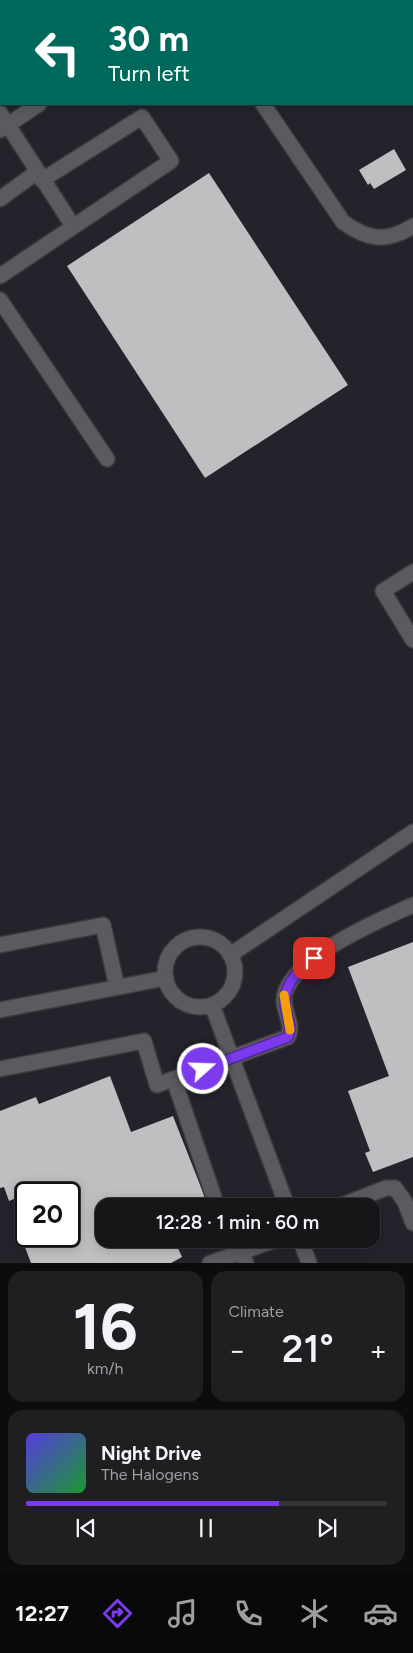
<!DOCTYPE html>
<meta charset="utf-8">
<style>
:root{--surface:#161618;--page:#1f1f21;--text:#f1f3f6;--muted:#9e9fa2;--line:#353537;--accent:#7c3aed}
body{margin:0;font-family:Figtree,sans-serif;background:var(--page);color:var(--text);height:100vh;display:flex;flex-direction:column;font-size:19px;white-space:nowrap}
*{box-sizing:border-box;margin:0}
p{font-size:16px;color:var(--muted)}
.icon{flex:none;width:28px;height:28px;fill:none;stroke:currentColor;stroke-width:2;stroke-linecap:round;stroke-linejoin:round}
.map{position:relative;height:1263px;overflow:hidden}
.details{display:flex;flex-direction:column;gap:8px;padding:8px;background:#0c0c0d;flex:1}
.details>*{flex:none}
.hud{position:absolute;left:0px;top:0px;width:414px;height:105px;box-shadow:0 2px 12px #0003,0 0 0 1px var(--line);background:#00695c;color:#fff;overflow:hidden}
.speed{position:absolute;left:15px;top:1182px;display:flex;gap:10px;font-size:25px;font-weight:700;text-align:center}
.speed>*{display:grid;place-content:center;width:65px;height:65px;border-radius:50%;background:var(--surface);box-shadow:0 2px 12px #0003,0 0 0 1px var(--line);line-height:1}
.speed .limit{border:2px solid #111;border-radius:8px;background:#fff;color:#111}
.pin{position:absolute;display:grid;place-items:center;width:42px;height:42px;color:#fff;margin:-21px;border-radius:10px;box-shadow:0 2px 8px #0006}
.me{position:absolute;width:55px;margin:-28px;rotate:70deg;stroke-linejoin:round;filter:drop-shadow(0 0 4px #0008)}
.turn{display:flex;align-items:center;gap:18px;height:105px;padding:0 25px;font-size:22px}
.turn .icon{width:65px;height:65px;stroke-width:2.5}
.turn b{display:block;font-size:35px;line-height:42px}
.big{font-size:38px;font-weight:600;line-height:1.1}
.details .card{flex:1;display:flex;flex-direction:column;justify-content:center;gap:8px;min-width:0;padding:0 18px;border-radius:15px;background:var(--page)}
.details .dial{align-items:center;gap:0}
.dial b{font-size:65px;line-height:1}
.song{display:flex;align-items:center;gap:15px}
.cover{width:60px;height:60px;border-radius:8px;background:linear-gradient(135deg,hsl(250 70% 55%),hsl(130 70% 35%))}
.played{height:5px;border-radius:2px;background:linear-gradient(90deg,var(--accent) 70%,var(--line) 70%)}
.keys{display:flex;justify-content:space-around;direction:ltr}
.heat{display:flex;justify-content:space-between;align-items:center;font-size:28px;direction:ltr}
.details .tiles{flex:1;display:grid;gap:8px;grid-template-columns:1fr 1fr}
.card:last-child{grid-column:span 2}
.trip{position:absolute;left:95px;top:1198px;width:285px;height:50px;border-radius:15px;background:var(--surface);box-shadow:0 2px 12px #0003,0 0 0 1px var(--line);font-weight:600;line-height:50px;text-align:center}
.dock{display:flex;height:80px;justify-content:space-around;align-items:center;background:#09090a;color:var(--muted)}
.dock .icon{width:35px;height:35px}
.dock .on{color:var(--accent)}
.dock b{font-size:22px;color:var(--text)}
.map>svg:first-child{display:block}
.built{fill:#24222b;fill-rule:evenodd}
.building{fill:#c1bec1}
.lines{fill:none;stroke-linecap:round;stroke-linejoin:round}
.minor-casing{stroke:#39383a;stroke-width:18}
.minor{stroke:#5b5b5f;stroke-width:15}
.route-casing{stroke:#51269a;stroke-width:12}
.route{stroke:#7c3aed;stroke-width:9}
.slow{stroke:#f59e0b;stroke-width:9}
</style>
<div class="map">
<svg width="413" height="1263" viewBox="0 0 413 1263">
<rect width="100%" height="100%" fill="#1e1d20"/>
<path class="built" d="M0 0H413V1263H0ZM1 1H412V104H1ZM26 1194H69V1236H26ZM104 1206H371V1239H104Z"/>
<g class="building">
<path d="M394 149 406 170 374 189 370 183 368 185 359 170Z"/>
<path d="M209 173 348 385 205 478 67 266Z"/>
<path d="M413 942V1157L373 1172 365 1153 370 1151 348 1091 389 1076 348 967Z"/>
<path d="M110 1076 131 1132 173 1116 206 1200 189 1206H104V1239H174L182 1257 171 1263H31L20 1234 26 1232V1236H69V1194H32L31 1192 9 1201 4 1187 0 1188V1111L36 1097 39 1104Z"/>
</g>
<g class="lines">
<g class="minor-casing">
<g id="minor">
<path d="M194 0 195 1"/>
<path d="M0 5 1 7"/>
<path d="M263 104 343 222C368 240 386 243 413 226"/>
<path d="M0 113 73 226"/>
<path d="M0 130 39 104"/>
<path d="M0 199 37 172"/>
<path d="M0 276 171 161 142 117 42 180"/>
<path d="M0 300 107 459"/>
<path d="M413 572 383 591 413 640"/>
<circle cx="200" cy="972" r="35"/>
<path d="M0 945 103 925 117 987"/>
<path d="M230 955 413 832"/>
<path d="M212 1005 287 1206"/>
<path d="M0 1010 166 978"/>
<path d="M0 1069 144 1041 157 1085 288 1037C295 1023 280 1008 285 993 296 956 379 920 413 905"/>
<path d="M174 1080 217 1206"/>
<path d="M340 1206 386 1188H395L405 1202 413 1223"/>
<path d="M234 1239 246 1263"/>
<path d="M300 1239 309 1263"/>
<path d="M210 1263 278 1239"/>
</g>
</g>
<use href="#minor" class="minor"/>
</g>
<g class="lines">
<g class="route-casing">
<path id="route" d="M203 1069 288 1037C292 1029 289 1023 287 1014 279 989 295 973 314 958"/>
</g>
<use href="#route" class="route"/>
<path class="slow" d="M284 995 290 1030"/>
</g>
</svg>
<div class="speed"><div class="limit">20</div></div>
<div class="pin" style="left:314px;top:958px;background:#d93025"><svg class="icon" aria-label="arrive" viewBox="0 0 24 24"><path d="M6 21V4h12l-3 4 3 4H6"/></svg></div>
<svg class="me" style="left:203px;top:1069px" viewBox="-20 -20 40 40"><circle r="17" fill="#7c3aed" stroke="#fff" stroke-width="3"/><path d="M0-11L8 9 0 5-8 9z" fill="#fff"/></svg>
<div class="trip">12:28 · 1 min · 60 m</div>
<div class="hud">
<div class="turn"><svg class="icon" aria-label="left" viewBox="0 0 24 24"><path d="M17 20v-9H6M10 6l-5 5 5 5"/></svg><div><b>30 m</b>Turn left</div></div>
</div>
</div>
<section class="details">
<div class="tiles">
<div class="card dial"><b>16</b><p>km/h</p></div>
<div class="card"><p>Climate</p>
<div class="heat"><a>−</a><b class="big">21°</b><a>+</a></div>
</div>
<div class="card">
<div class="song"><i class="cover"></i><div><b>Night Drive</b><p>The Halogens</p></div></div>
<div class="played"></div>
<div class="keys"><svg class="icon" aria-label="previous" viewBox="0 0 24 24"><path d="M18 5L8 12l10 7zM5 5v14"/></svg><svg class="icon" aria-label="pause" viewBox="0 0 24 24"><path d="M8 5v14M16 5v14"/></svg><svg class="icon" aria-label="next" viewBox="0 0 24 24"><path d="M6 5l10 7-10 7zM19 5v14"/></svg></div>
</div>
</div>
</section>
<nav class="dock">
<b>12:27</b>
<svg class="icon on" aria-label="directions" viewBox="0 0 24 24"><path d="M12 3l9 9-9 9-9-9zM9 14v-3h6M13 9l2 2-2 2"/></svg>
<svg class="icon" aria-label="music" viewBox="0 0 24 24"><path d="M9 18V5l10-2v13"/><circle cx="6" cy="18" r="3"/><circle cx="16" cy="16" r="3"/></svg>
<svg class="icon" aria-label="phone" viewBox="0 0 24 24"><path d="M5 4h4l2 5-3 2q2 4 5 5l2-3 5 2v4C11 20 4 13 5 4z"/></svg>
<svg class="icon" aria-label="climate" viewBox="0 0 24 24"><path d="M12 3v18M4 7l16 10M4 17L20 7"/></svg>
<svg class="icon" aria-label="car" viewBox="0 0 24 24"><path d="M5 17H2v-5l4-1 3-4h7l3 4 3 1v5h-3M9 17h6M6 11h13"/><circle cx="7" cy="17" r="2"/><circle cx="17" cy="17" r="2"/></svg>
</nav>
